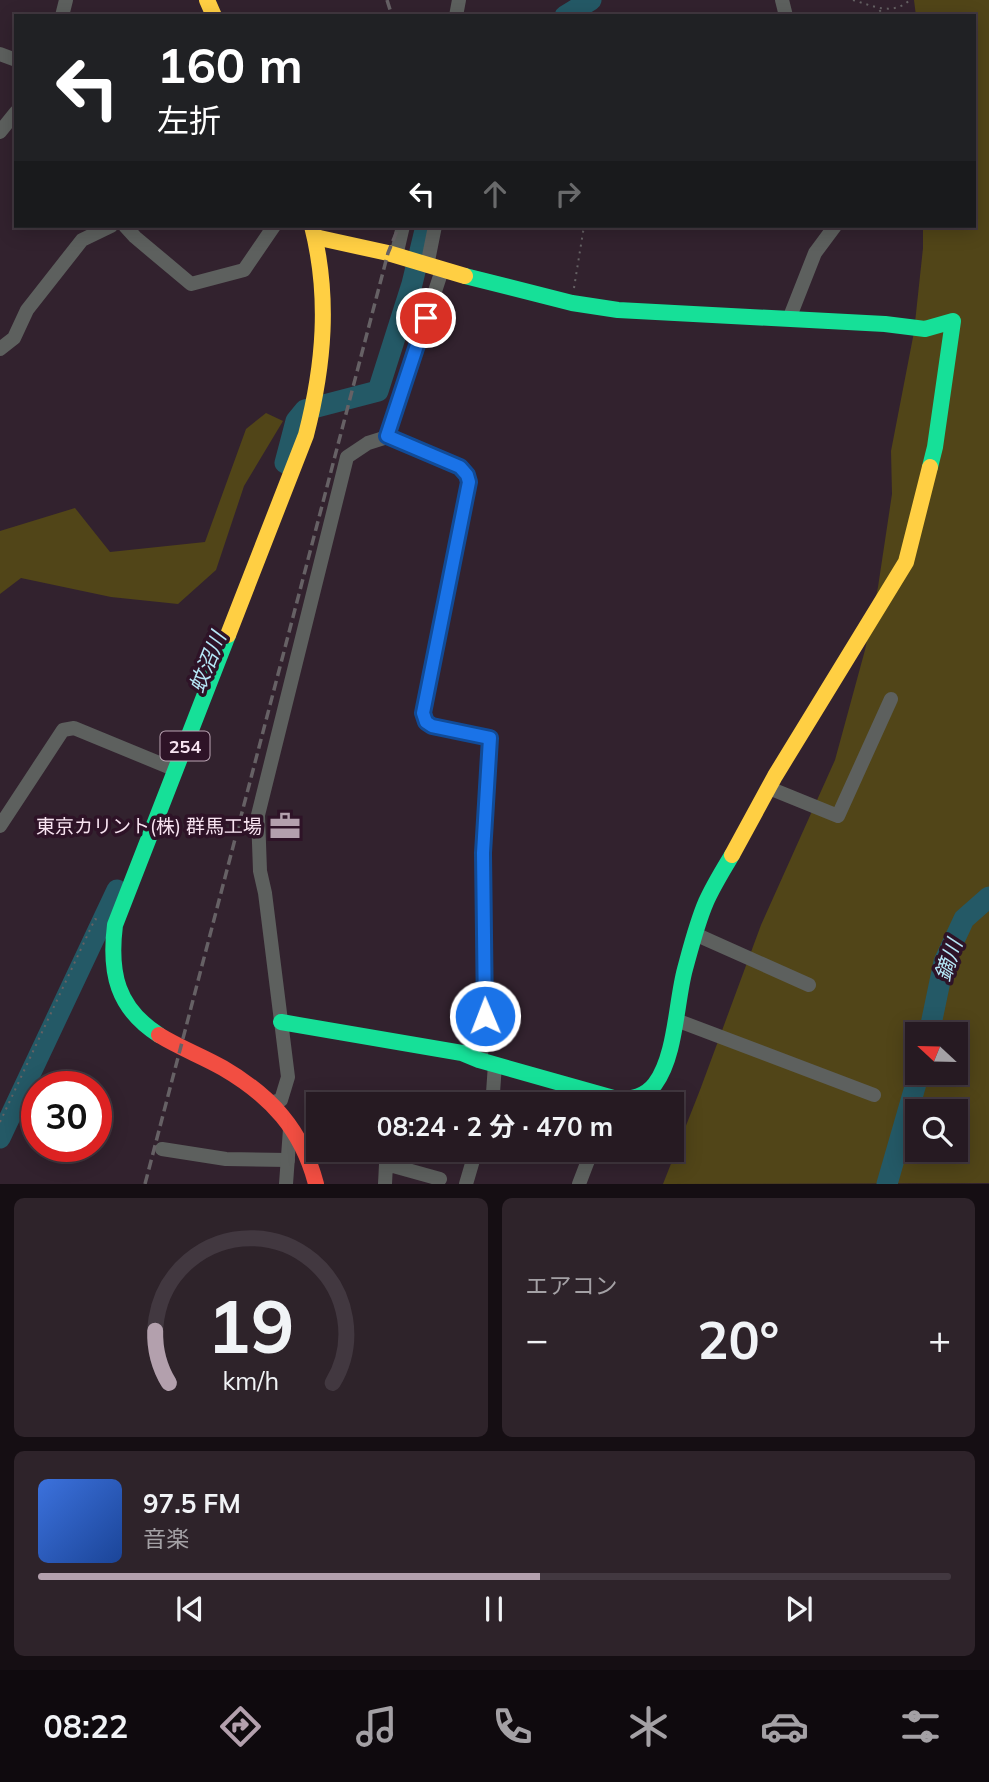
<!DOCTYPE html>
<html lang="ja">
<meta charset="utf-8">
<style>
:root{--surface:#261a22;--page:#2e232a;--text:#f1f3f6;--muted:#a4a1a5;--line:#423840;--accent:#b3a0ad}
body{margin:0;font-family:Mulish,"Noto Sans JP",sans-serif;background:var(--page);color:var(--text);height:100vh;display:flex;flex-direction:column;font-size:26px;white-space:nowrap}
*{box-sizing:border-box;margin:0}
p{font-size:23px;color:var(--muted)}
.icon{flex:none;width:38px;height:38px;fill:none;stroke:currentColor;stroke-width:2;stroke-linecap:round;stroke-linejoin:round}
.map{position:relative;height:1184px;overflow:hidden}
.sheet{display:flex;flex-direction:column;gap:14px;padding:14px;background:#150e13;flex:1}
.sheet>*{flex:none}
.hud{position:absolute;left:14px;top:14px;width:962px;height:214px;border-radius:0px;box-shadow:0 4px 18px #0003,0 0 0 2px var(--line);background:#202124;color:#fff;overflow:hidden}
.needle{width:46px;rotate:292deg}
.buttons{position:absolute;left:905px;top:1022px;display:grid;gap:14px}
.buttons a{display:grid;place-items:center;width:63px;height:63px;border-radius:0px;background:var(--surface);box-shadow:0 4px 18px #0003,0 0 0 2px var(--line);font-size:35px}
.speed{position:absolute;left:21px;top:1071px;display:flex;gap:14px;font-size:35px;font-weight:700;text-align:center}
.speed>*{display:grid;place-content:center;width:91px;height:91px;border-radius:50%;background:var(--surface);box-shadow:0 4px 18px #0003,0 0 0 2px var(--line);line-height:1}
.speed .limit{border:10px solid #d22;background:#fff;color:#111}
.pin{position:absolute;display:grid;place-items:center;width:60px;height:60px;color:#fff;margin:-30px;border:4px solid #fff;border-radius:50%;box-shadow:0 2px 7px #0007}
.me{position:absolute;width:77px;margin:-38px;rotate:359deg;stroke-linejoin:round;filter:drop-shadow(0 0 5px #0008)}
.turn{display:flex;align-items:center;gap:24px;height:147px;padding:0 28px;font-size:32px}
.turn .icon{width:91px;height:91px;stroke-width:2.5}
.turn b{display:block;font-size:49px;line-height:60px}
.lanes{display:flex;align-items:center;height:66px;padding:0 28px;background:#0003;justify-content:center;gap:35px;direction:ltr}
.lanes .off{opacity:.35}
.big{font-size:52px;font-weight:700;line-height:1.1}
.sheet .tile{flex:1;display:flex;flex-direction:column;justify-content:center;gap:10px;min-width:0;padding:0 24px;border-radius:10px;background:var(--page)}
.sheet .dial{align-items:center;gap:0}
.dial svg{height:182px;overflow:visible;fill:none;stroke:var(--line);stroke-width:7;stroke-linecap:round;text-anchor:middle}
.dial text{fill:var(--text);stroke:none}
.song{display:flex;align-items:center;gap:21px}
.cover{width:84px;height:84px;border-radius:10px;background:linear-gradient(135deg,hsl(220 70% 55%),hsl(220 70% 35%))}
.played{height:7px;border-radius:4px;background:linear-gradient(90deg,var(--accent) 55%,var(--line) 55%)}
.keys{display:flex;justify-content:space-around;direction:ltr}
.heat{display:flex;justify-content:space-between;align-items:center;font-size:38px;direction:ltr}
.sheet .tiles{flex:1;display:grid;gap:14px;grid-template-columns:1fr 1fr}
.tile:last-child{grid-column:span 2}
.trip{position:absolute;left:306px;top:1092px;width:378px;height:70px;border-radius:0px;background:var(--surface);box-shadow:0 4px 18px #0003,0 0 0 2px var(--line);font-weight:700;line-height:70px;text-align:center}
.tabs{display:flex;height:112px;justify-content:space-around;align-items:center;background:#0f0a0e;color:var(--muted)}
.tabs .icon{width:49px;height:49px}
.tabs .on{color:var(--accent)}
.tabs b{font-size:32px;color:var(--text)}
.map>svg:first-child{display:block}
.green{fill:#514518;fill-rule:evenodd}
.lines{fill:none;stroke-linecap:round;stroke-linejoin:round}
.river{stroke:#245966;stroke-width:21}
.path{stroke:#656264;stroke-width:2;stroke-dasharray:2 5;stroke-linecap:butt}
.street{stroke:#5d605e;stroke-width:14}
.fast{stroke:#16e098;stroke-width:16}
.slow{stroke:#ffcf43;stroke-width:16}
.jam{stroke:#f24e42;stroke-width:16}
.rail{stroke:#666165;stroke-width:3.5;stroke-dasharray:10 5;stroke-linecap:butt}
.route-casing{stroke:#114b97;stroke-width:18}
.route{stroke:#1a73e8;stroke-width:12}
.labels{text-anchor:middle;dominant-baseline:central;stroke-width:7;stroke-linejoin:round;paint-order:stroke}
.shield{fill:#2e1327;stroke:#bba5b4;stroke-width:2}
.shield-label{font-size:18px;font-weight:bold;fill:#f8e4f1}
.poi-label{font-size:19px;fill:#f8e4f1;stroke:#2e1327;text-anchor:end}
.water-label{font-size:21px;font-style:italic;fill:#b6e8f7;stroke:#2e1327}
</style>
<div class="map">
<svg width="989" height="1184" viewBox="0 0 989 1184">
<rect width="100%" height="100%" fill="#32222e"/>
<g class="green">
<path d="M914 0H989V1183L663 1184 700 1090 761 925 835 760 865 650 878 587 892 494 891 451 914 332 923 248V226H975V16H916ZM917 1034H956V1073H917ZM917 1111H956V1150H917Z"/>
<path d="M266 413 283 421 244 486 216 570 178 604 111 597 21 578 0 594V531L75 508 110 552 205 542 246 429Z"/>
</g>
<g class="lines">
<g class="river">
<path d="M565 16 591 0"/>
<path d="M285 463 296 421 305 410 378 391 412 284 426 226"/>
<path d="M929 1034 944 962 964 919 989 897"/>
<path d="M0 1138 117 890"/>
<path d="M887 1184 919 1073"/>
</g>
<g class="path">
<path d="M853 0C873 6 892 16 910 0"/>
<path d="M874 16 881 10"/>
<path d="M574 288 584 226"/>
<path d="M0 1122 95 919 98 920"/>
</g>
<g class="street">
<path d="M782 0 786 16"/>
<path d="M62 16 66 0"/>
<path d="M456 16 459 0"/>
<path d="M0 54 16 60"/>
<path d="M0 132 16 112"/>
<path d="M125 226 135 237 191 284 244 270 274 226"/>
<path d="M396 256 403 226"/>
<path d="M427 266 435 226"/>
<path d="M789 319 815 253 835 226"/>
<path d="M0 349 14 338 27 310 82 240 111 226"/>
<path d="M387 437 442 270"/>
<path d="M769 788 838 816 891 699"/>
<path d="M0 826 63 730 74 728 176 770"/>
<path d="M697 935 809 985"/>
<path d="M676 1020 874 1095"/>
<path d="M273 1102 281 1100 288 1077 265 893 260 871 258 815 347 457 368 443 387 437 460 467 467 475 469 482 423 713 426 722 432 726 490 738 483 854 485 1039 479 1060"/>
<path d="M490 1104 493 1093 495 1064"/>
<path d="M162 1149 226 1159 288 1160"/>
<path d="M286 1184 290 1129"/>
<path d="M385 1184 386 1164 440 1179"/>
<path d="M466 1184 476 1150"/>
<path d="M579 1184 592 1150"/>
</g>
<g class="fast">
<path d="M465 276 572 303 618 310 885 324 925 329 953 321 935 447 930 467"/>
<path d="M281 1022 462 1053 479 1060 617 1099C632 1099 645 1097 655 1084 676 1056 676 1002 685 969 691 947 697 923 706 902 713 886 723 870 732 855"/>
<path d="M159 1035C117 1008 109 973 115 925L228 635"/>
</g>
<g class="slow">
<path d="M207 0 214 16"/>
<path d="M315 237 388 253 465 276"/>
<path d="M228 635 306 435C324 365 330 297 312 226"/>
<path d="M732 855 775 776 906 562 930 467"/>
</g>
<path class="jam" d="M159 1035C180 1048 202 1056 223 1068 271 1096 302 1130 316 1184"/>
<g class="rail">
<path d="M387 0 392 16"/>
<path d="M145 1184 388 253 399 226"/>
</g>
</g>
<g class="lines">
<g class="route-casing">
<path id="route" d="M426 318 387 436 460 467 467 475 469 482 423 713 426 722 432 726 490 738 483 853 485 1016"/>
</g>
<use href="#route" class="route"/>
</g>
<defs>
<g id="office-bare" transform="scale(2.415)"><path d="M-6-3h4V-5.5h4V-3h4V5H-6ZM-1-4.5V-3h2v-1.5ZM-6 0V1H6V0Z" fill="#b3a0ad" stroke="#2e1327" stroke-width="2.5" paint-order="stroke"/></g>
</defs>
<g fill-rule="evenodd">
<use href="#office-bare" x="285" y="826"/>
</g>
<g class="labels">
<rect class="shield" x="160.5" y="731.5" width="49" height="29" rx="5"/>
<g class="shield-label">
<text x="185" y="746">254</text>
</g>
<g class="poi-label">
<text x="262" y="826">東京カリント(株) 群馬工場</text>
</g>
<g class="water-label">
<text transform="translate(207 662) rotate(-68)">蚊沼川</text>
<text transform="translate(948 960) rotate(-71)">鏑川</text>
</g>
</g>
</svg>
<div class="buttons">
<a><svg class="needle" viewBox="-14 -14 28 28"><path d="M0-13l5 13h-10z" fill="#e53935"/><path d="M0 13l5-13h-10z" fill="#a4a1a5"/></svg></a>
<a><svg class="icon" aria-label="search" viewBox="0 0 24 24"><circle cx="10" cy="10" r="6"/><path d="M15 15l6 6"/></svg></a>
</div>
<div class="speed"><div class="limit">30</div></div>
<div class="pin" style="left:426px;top:318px;background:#d93025"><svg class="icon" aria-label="arrive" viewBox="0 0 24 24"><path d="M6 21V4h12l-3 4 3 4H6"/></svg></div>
<svg class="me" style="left:485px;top:1016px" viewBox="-20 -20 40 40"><circle r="17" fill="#1a73e8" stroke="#fff" stroke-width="3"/><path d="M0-11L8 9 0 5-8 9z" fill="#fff"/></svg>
<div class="trip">08:24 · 2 分 · 470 m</div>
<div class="hud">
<div class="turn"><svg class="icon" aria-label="left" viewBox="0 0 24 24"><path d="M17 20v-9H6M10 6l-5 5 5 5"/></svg><div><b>160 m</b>左折</div></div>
<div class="lanes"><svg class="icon" aria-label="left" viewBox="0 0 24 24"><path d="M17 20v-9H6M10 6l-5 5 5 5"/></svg><svg class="icon off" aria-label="ahead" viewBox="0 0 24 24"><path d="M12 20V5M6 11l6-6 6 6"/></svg><svg class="icon off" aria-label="right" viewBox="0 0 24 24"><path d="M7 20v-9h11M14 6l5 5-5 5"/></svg></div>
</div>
</div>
<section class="sheet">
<div class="tiles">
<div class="tile dial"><svg viewBox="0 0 100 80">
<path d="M14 69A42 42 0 1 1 86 69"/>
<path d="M14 69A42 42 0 0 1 8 46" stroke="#b3a0ad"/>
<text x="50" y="56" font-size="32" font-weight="700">19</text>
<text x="50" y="72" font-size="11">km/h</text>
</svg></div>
<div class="tile"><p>エアコン</p>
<div class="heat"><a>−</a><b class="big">20°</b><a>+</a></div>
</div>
<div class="tile">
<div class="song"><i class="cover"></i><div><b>97.5 FM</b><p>音楽</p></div></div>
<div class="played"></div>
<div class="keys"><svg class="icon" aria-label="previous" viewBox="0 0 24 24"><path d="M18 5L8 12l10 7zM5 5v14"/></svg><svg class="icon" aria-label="pause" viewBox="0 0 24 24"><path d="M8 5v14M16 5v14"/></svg><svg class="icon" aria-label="next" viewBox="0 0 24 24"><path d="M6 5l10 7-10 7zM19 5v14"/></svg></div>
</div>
</div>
</section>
<nav class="tabs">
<b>08:22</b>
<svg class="icon on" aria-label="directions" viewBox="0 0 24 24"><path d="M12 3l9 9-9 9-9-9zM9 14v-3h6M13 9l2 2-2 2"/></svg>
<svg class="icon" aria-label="music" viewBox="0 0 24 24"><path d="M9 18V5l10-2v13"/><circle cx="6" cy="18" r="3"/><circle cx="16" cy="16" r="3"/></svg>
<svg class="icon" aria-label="phone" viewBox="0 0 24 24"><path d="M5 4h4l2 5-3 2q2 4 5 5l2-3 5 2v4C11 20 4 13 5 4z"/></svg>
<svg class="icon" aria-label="climate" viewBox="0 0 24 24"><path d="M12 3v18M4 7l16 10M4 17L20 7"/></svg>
<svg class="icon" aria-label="car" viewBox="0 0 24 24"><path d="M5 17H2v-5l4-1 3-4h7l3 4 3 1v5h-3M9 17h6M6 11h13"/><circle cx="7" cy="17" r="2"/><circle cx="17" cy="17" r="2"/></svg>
<svg class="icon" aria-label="filters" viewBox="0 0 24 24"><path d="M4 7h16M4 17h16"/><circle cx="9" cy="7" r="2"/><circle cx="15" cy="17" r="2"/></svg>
</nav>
